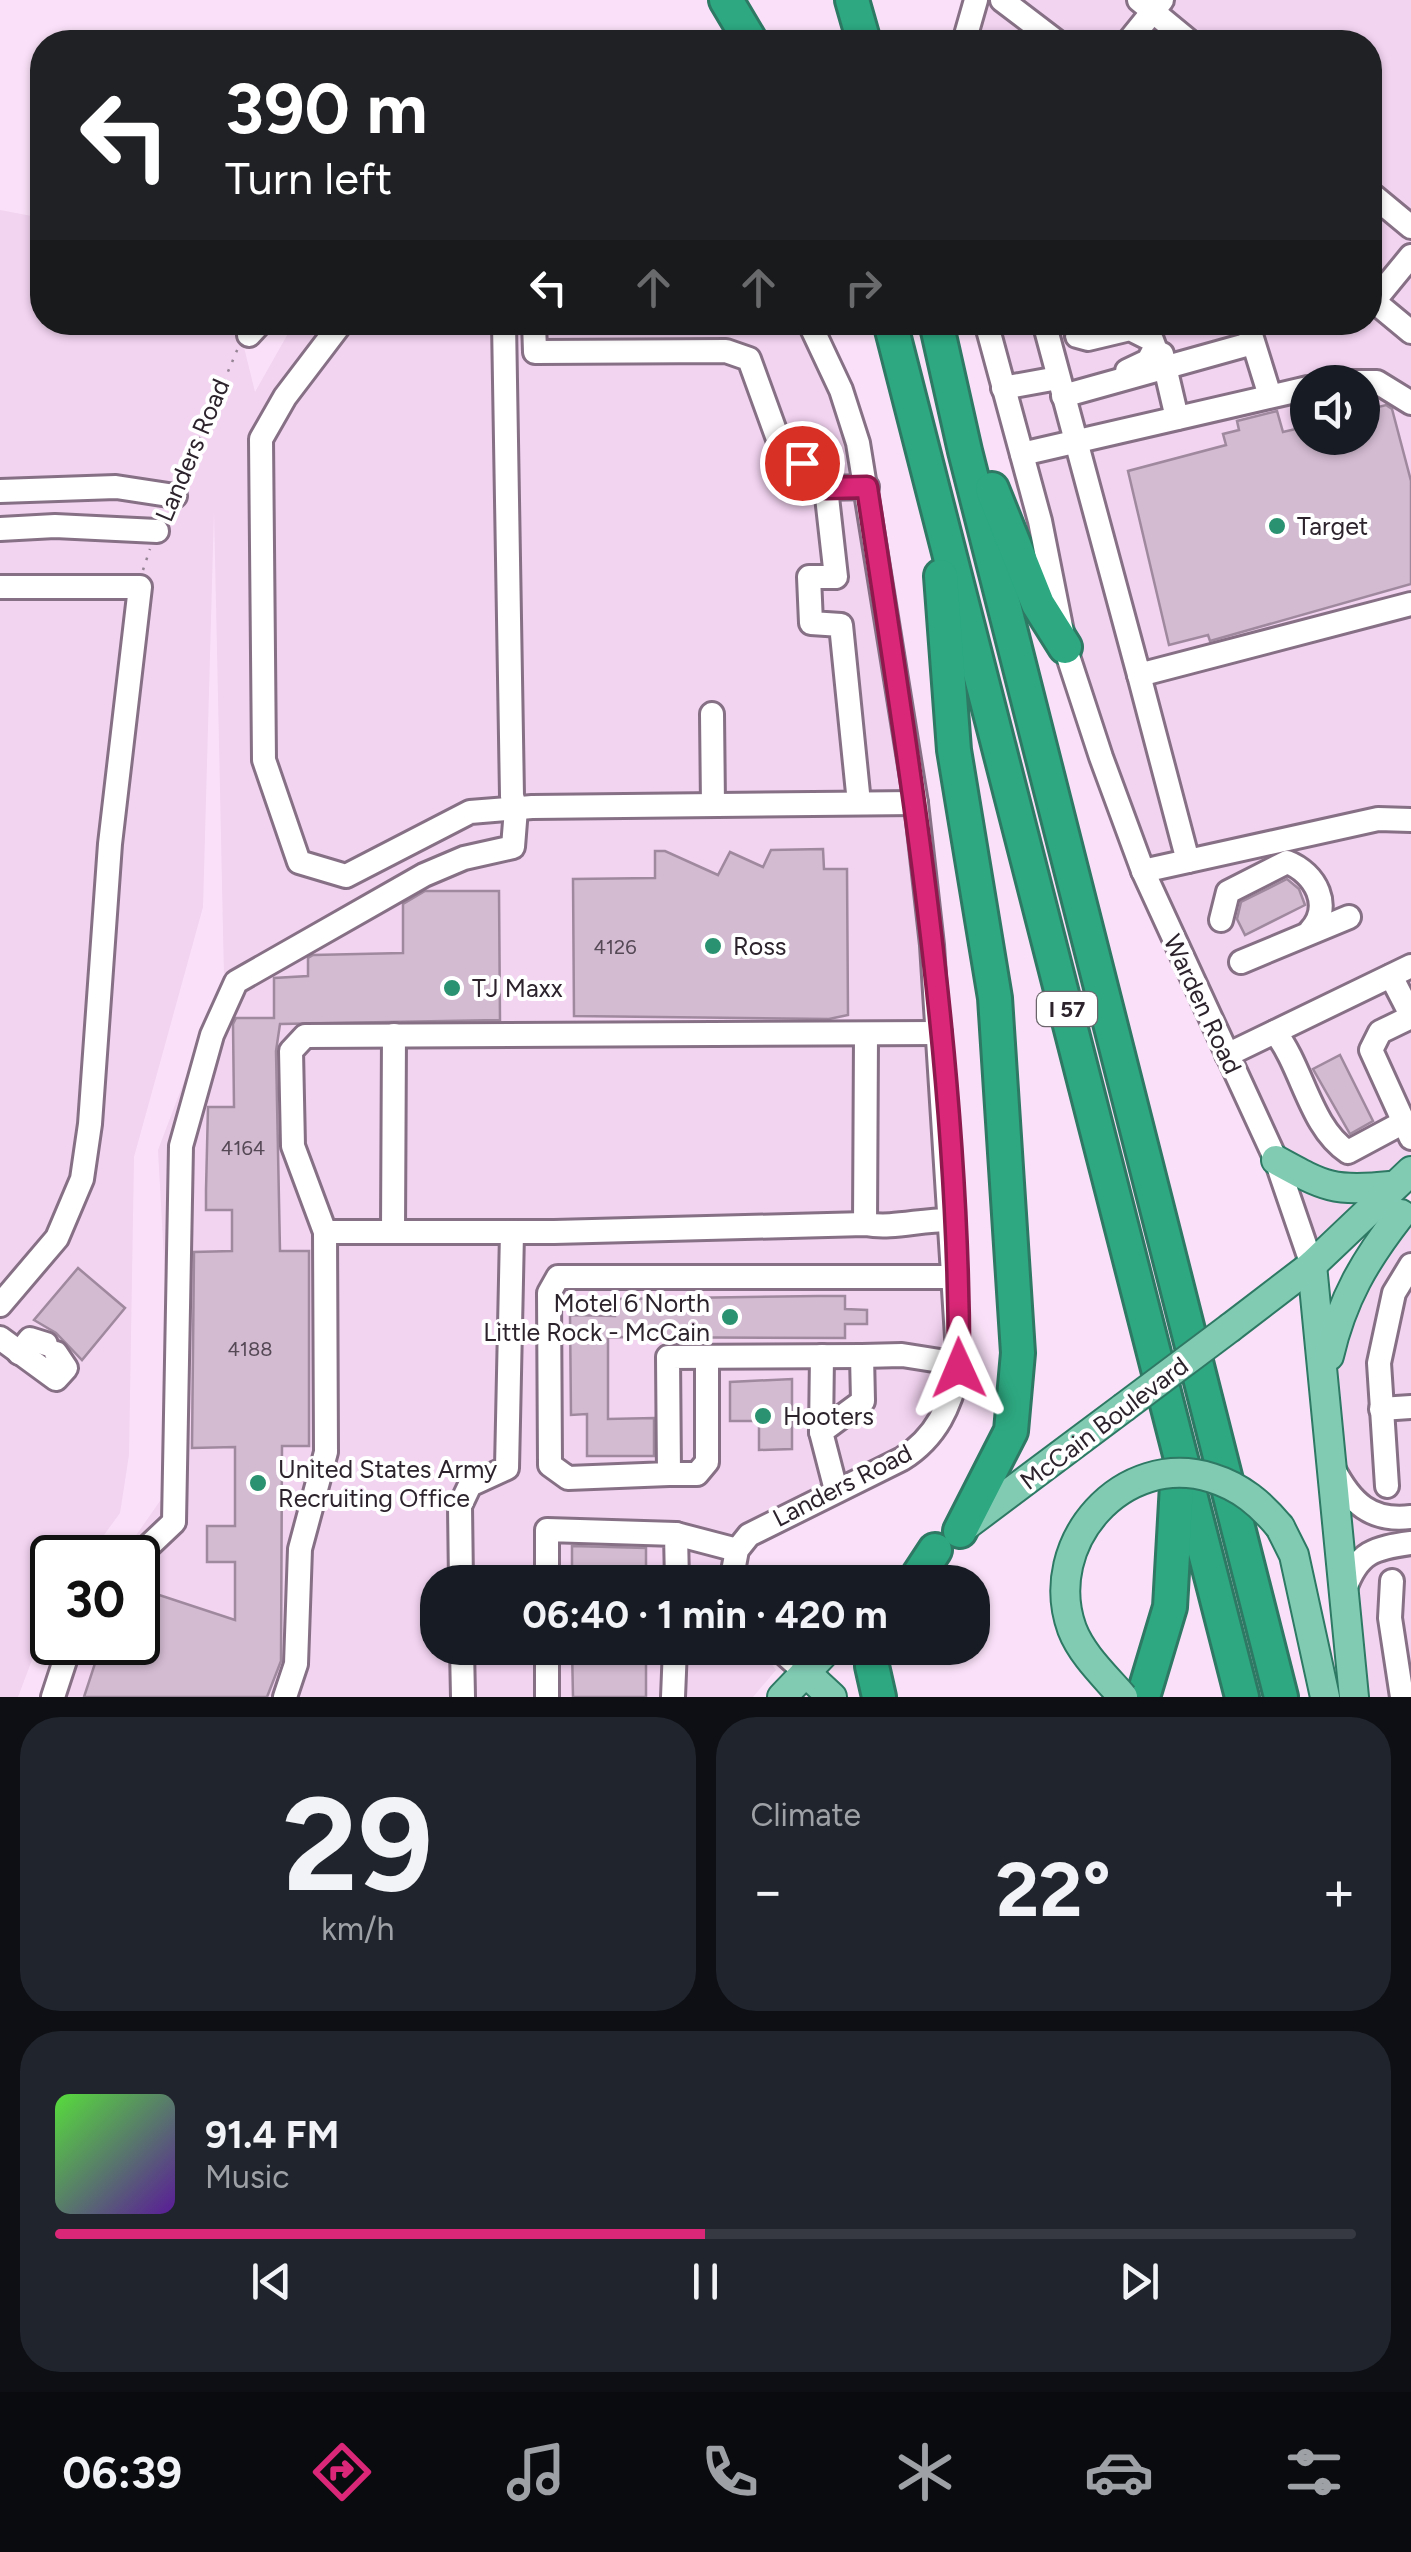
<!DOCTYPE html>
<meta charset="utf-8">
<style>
:root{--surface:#171b24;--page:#20242c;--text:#f1f3f6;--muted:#9ea1a6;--line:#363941;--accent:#db2777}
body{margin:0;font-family:Figtree,sans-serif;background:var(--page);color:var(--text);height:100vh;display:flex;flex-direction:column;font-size:38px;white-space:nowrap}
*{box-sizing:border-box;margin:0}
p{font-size:32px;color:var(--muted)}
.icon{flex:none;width:55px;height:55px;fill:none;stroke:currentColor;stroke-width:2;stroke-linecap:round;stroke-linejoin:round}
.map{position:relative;height:1697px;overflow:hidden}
.side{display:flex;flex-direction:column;gap:20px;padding:20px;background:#0d0f14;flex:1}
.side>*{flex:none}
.banner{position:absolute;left:30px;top:30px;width:1352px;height:305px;border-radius:40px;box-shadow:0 2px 8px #0004;background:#202124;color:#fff;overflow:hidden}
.buttons{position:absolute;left:1290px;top:365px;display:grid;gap:20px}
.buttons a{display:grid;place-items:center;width:90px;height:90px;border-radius:50%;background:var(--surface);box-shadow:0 2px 8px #0004;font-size:50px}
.speed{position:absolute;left:30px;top:1535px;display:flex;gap:20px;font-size:50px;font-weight:700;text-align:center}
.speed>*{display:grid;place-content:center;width:130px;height:130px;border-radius:50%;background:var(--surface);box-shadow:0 2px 8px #0004;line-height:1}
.speed .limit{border:5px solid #111;border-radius:15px;background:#fff;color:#111}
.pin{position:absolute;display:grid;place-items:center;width:85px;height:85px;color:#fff;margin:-42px;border:5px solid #fff;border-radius:50%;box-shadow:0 2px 10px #0007}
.me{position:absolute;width:110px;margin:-55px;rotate:359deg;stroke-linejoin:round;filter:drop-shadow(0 0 8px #0008)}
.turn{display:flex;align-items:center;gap:35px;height:210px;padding:0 30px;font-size:45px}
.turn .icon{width:130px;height:130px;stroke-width:2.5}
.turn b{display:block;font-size:70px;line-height:85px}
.lanes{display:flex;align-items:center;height:95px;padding:0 30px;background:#0003;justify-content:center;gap:50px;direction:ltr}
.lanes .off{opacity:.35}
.big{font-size:75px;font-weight:700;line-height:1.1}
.side .card{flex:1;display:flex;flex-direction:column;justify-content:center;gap:15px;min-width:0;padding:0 35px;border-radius:40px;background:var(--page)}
.side .dial{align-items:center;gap:0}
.dial b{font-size:130px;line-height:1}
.song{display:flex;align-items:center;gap:30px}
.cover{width:120px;height:120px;border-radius:15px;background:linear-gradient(135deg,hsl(110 70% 55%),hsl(270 70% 35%))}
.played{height:10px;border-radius:5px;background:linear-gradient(90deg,var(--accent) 50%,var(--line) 50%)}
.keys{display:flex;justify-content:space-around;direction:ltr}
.heat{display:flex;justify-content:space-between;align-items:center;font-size:55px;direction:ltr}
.side .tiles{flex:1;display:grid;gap:20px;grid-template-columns:1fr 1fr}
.card:last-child{grid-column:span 2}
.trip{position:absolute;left:420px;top:1565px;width:570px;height:100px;border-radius:40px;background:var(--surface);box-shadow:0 2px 8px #0004;font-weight:700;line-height:100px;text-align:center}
.dock{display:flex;height:160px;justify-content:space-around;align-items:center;background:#090b0e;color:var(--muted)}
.dock .icon{width:70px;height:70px}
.dock .active{color:var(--accent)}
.dock b{font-size:45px;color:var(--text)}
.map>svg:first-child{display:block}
.built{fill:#f2d3f0;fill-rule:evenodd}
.building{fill:#d3bbd2;stroke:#9f899e;stroke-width:2.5}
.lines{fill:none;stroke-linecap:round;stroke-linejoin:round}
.minor-casing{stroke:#867085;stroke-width:28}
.major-casing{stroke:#2d7963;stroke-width:32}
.highway-casing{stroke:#2d7963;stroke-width:38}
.path{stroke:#958494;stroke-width:2.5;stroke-dasharray:2.5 8;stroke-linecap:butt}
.minor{stroke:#fff;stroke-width:22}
.major{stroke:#81cbb3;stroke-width:28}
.highway{stroke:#2da880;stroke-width:32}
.major-bridge-casing{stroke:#2d7963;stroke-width:32;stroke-linecap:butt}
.major-bridge{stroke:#81cbb3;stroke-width:28}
.route-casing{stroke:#8e194d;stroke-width:25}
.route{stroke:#db2777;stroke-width:18}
.poi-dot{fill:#2a9270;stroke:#fff;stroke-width:4}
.labels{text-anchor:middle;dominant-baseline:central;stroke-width:8;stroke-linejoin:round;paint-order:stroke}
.number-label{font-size:20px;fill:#564956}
.shield{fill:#fff;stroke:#6b656b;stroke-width:2.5}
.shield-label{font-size:22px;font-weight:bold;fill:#2c232c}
.street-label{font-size:25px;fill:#2c232c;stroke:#fff}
.poi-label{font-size:25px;fill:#2c232c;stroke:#fff;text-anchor:start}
</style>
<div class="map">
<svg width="1411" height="1697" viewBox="0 0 1411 1697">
<rect width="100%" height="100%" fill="#fae1f9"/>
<g class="built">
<path d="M985 0H1411V1176L1312 1265 1128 831 986 323 1370 322V42H967ZM1308 382H1362V438H1308Z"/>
<path d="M0 210 42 218V322L238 323 255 392 294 323H802L842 399 912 829 952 1331 945 1413 849 1485 748 1527 727 1582H438V1648H760L776 1670 753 1697H63L84 1643 138 1642V1558L121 1557 176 1478 158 1150 224 976 214 511 203 907 134 1157 129 1455 120 1513 88 1557 52 1558V1607L18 1697H0Z"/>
<path d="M1411 1207V1697H1354L1323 1382 1345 1297Z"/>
</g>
<g class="building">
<path d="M1386 405 1392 409 1411 481V584L1210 641 1208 635 1169 645 1128 471 1226 445 1223 434 1239 430 1237 421 1277 411 1283 432 1308 426V438H1362V411Z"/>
<path d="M823 849 824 869H847L848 1015 829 1019 574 1016 573 879 655 878V851H665L718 875 730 852 763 867 771 850Z"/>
<path d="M1287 879 1299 889 1305 905 1245 935 1237 919 1241 902Z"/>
<path d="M425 891H499L500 1020 280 1024 276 1051 280 1251H309V1446H282L281 1661 267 1697H84L102 1642H138V1588L235 1620V1562H207V1526H235V1447L192 1448 194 1252 232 1251V1210H206V1190L208 1107H234L233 1024 236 1018H274V978L308 976V958L313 955 403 953V904Z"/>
<path d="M1340 1055 1373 1121 1350 1134 1313 1069Z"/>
<path d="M78 1268 125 1308 82 1360 56 1333 34 1320Z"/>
<path d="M818 1296H845V1309L867 1310V1324H845V1338L608 1337V1419L654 1418V1456H587V1414L571 1415 570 1315 615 1316V1299Z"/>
<path d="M792 1379V1449L759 1450V1421H730V1382Z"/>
<path d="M572 1546 646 1548V1582H572Z"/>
<path d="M572 1648H646V1697H573Z"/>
</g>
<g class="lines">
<g class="minor-casing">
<g id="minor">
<path d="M1002 0 1057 42"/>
<path d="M1139 0 1190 42"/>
<path d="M964 42 976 0"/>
<path d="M1128 42 1162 0"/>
<path d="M1370 193 1411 227"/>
<path d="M1370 298 1411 332"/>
<path d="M1374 301 1411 256"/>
<path d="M342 322 285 397 261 439 264 760 299 862 346 876 470 812 532 807 916 803"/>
<path d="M534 322 535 352 726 351 749 359 778 439 826 488 867 487"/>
<path d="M986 322 1040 521 1065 647 1101 757 1143 871 1276 1160 1312 1265"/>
<path d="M1044 322 1139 675 1411 604"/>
<path d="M1247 322 1270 396"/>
<path d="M249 335 261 322"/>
<path d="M1077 336 1088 339 1130 329 1152 340 1155 348 1148 361 1127 371"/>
<path d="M1162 354 1177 418"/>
<path d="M1330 382H1377L1411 403"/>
<path d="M1003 388 1058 378"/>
<path d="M1063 396 1253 343"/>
<path d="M1022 454 1308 388"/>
<path d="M826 488 836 577H809L811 623 841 625 859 803"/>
<path d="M0 491 116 487 175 496"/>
<path d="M0 529 55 526 157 531"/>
<path d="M0 587H140L110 844 90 1124 82 1179 57 1238 0 1305"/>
<path d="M1139 675 1188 861"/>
<path d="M712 714 713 805"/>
<path d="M1143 871 1378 819 1411 820"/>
<path d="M1221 920 1228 892 1287 862C1316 873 1333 907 1310 931"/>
<path d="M1241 962 1349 917"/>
<path d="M1391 976 1411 1015"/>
<path d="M1411 1017 1380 1032 1371 1050 1411 1138"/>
<path d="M1275 1032C1303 1068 1310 1127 1348 1152L1404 1122"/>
<path d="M1227 1055 1411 966"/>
<path d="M865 1224 866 1035"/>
<path d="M393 1230 394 1035"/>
<path d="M325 1232H554L865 1224C895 1229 921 1219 953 1220"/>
<path d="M0 1338 56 1379 66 1368 56 1353"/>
<path d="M19 1353 30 1339 46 1344"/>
<path d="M862 1356 668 1357 669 1474 568 1478 550 1465 549 1293 558 1277H956"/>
<path d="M1381 1409 1411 1407"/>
<path d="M821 1432 822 1356"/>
<path d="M1333 1468C1351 1503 1371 1522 1411 1517"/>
<path d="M669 1474H697L707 1462V1357"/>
<path d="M1387 1486 1379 1363 1394 1293 1411 1265"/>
<path d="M836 1490 821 1432 863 1401 862 1356 902 1355 959 1364"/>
<path d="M676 1534 737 1550"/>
<path d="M136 1558 174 1522 181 1146 212 1035 236 982 424 875 464 858 513 847 516 809 512 796 504 322"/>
<path d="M1392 1581 1390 1618 1402 1697"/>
<path d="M461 1582 460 1506 470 1485 507 1468 512 1233"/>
<path d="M547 1582V1530L676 1534 677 1582"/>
<path d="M731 1582 737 1550 749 1535 902 1459C937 1437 950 1406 959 1368L932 945 916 803 858 443 841 390 809 322"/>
<path d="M1345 1589C1358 1552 1374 1548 1411 1543"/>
<path d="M462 1648 463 1697"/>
<path d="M778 1648 805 1672"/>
<path d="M53 1697 71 1642"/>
<path d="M285 1697 296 1664 300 1549 326 1452 325 1232 293 1146 291 1051 305 1036 940 1033"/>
<path d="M547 1697V1648"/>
<path d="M673 1697 675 1648"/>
</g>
</g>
<g class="major-casing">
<g id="major">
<path d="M1276 1160C1325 1187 1334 1192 1390 1186"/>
<path d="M1312 1265 1354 1697"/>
<path d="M1231 1327 1312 1265 1411 1171"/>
<path d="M1329 1356C1342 1299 1365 1260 1401 1214"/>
<path d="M1280 1527 1294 1555 1325 1697"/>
<path d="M960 1530 1123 1408"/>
<path d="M805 1672 832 1697"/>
<path d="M782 1697 829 1648"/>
</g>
</g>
<g class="highway-casing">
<g id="highway">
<path d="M726 0 751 42"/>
<path d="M852 0 864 42"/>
<path d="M890 322 1242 1697"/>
<path d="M936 322 965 451 1281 1697"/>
<path d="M992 489 1038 604 1065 647"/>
<path d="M941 576 954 750 995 998 1018 1353 1011 1431 960 1531"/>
<path d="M914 1582 935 1550"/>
<path d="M875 1648 872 1666 879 1697"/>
<path d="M1143 1697 1170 1607 1177 1485"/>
</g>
</g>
<g class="path">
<path d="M183 478 238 348"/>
<path d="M143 570 150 549"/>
</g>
<use href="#minor" class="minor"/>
<use href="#major" class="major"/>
<use href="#highway" class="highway"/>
<g class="major-bridge-casing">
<g id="major-bridge">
<path d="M1123 1408 1231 1327"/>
<path d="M1123 1697C1105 1676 1082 1655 1072 1629 1041 1543 1123 1450 1212 1478 1241 1487 1261 1504 1280 1527"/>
</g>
</g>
<use href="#major-bridge" class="major-bridge"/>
</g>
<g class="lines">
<g class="route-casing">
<path id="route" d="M802 463 826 488 867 487C911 778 960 1072 959 1368"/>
</g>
<use href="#route" class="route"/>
</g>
<g class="poi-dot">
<circle cx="1277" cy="526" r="10"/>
<circle cx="713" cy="946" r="10"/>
<circle cx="452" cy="988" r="10"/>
<circle cx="730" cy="1317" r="10"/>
<circle cx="763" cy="1416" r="10"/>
<circle cx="258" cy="1483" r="10"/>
</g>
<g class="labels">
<g class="number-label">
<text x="615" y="947">4126</text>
<text x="243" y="1148">4164</text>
<text x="250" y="1349">4188</text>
</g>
<rect class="shield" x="1037" y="992" width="60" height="34" rx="8"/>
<g class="shield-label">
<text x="1067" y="1009">I 57</text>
</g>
<g class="street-label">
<text transform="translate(192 450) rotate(-67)">Landers Road</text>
<text transform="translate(1203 1004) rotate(65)">Warden Road</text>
<text transform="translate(1104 1423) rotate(-37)">McCain Boulevard</text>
<text transform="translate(842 1485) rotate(-27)">Landers Road</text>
</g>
<g class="poi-label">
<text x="1297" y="526">Target</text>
<text x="733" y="946">Ross</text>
<text x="472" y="988">TJ Maxx</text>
<text x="710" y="1303" text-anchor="end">Motel 6 North<tspan x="710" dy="29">Little Rock - McCain</tspan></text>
<text x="783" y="1416">Hooters</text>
<text x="278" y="1469">United States Army<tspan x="278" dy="29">Recruiting Office</tspan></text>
</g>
</g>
</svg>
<div class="buttons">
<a><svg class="icon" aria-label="sound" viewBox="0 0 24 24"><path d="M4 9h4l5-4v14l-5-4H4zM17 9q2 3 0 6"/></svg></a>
</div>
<div class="speed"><div class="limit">30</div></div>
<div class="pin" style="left:802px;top:463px;background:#d93025"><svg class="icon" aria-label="arrive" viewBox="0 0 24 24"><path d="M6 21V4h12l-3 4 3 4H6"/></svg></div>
<svg class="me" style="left:959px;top:1368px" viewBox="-20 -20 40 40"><path d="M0-17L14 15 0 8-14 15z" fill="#db2777" stroke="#fff" stroke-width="4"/></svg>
<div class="trip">06:40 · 1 min · 420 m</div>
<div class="banner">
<div class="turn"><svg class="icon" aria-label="left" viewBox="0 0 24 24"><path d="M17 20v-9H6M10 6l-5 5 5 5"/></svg><div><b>390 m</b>Turn left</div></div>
<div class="lanes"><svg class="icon" aria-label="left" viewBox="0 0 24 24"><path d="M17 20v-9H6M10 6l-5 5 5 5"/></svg><svg class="icon off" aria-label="ahead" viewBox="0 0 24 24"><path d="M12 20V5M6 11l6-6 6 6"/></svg><svg class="icon off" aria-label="ahead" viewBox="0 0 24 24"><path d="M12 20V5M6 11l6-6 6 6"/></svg><svg class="icon off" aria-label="right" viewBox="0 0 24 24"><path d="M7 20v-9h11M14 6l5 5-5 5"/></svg></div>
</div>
</div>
<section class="side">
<div class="tiles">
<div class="card dial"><b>29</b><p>km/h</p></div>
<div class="card"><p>Climate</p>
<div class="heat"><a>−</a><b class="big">22°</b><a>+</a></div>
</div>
<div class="card">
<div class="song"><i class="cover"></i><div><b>91.4 FM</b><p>Music</p></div></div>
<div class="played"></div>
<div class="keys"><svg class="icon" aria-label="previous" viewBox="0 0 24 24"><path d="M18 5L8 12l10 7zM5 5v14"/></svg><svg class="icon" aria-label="pause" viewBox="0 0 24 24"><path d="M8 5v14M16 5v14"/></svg><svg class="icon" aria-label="next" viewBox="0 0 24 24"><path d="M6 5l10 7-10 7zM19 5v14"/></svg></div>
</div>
</div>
</section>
<nav class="dock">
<b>06:39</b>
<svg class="icon active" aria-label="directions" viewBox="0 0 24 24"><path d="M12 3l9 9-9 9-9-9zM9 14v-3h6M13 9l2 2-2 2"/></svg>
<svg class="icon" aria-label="music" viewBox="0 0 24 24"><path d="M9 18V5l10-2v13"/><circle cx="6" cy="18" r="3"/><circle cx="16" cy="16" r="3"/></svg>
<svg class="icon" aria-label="phone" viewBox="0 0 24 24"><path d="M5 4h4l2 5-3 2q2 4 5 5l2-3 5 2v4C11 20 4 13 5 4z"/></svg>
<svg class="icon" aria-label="climate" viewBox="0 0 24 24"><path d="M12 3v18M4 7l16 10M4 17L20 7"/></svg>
<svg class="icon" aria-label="car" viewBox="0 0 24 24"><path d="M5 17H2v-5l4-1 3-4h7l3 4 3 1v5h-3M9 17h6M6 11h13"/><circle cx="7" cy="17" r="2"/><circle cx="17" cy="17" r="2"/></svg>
<svg class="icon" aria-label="filters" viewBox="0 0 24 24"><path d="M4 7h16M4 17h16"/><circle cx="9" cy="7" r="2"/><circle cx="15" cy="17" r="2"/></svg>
</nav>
